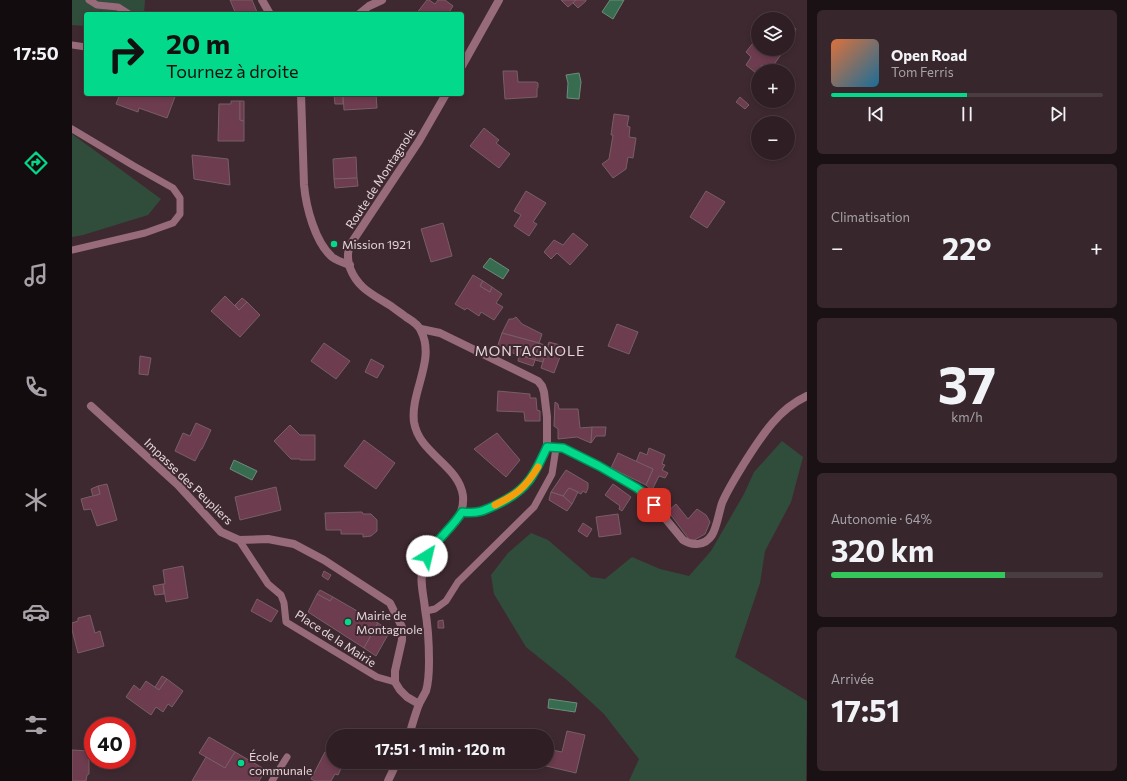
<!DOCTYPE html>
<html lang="fr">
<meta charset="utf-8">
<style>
:root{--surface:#2f1f25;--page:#37272d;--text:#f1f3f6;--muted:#a7a2a7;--line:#4a3d42;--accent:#02d98b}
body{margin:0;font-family:Commissioner,sans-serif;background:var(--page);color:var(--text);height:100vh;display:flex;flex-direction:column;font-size:15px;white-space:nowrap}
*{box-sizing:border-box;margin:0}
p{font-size:13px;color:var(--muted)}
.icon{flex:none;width:22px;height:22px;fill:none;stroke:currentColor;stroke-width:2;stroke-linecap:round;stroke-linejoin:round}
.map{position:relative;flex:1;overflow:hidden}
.details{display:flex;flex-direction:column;gap:10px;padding:10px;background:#1a1114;width:320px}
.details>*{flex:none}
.hud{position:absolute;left:12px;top:12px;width:380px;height:84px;border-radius:4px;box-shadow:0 2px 6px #0003,0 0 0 1px var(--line);background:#02d98b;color:#111;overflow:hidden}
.fabs{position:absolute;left:679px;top:12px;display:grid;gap:8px}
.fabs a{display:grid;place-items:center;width:44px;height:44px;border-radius:50%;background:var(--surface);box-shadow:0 2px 6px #0003,0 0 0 1px var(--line);font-size:20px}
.speed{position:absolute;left:12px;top:717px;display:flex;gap:8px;font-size:20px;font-weight:700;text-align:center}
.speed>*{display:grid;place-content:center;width:52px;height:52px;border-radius:50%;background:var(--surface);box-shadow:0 2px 6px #0003,0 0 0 1px var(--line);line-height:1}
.speed .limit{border:6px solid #d22;background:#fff;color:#111}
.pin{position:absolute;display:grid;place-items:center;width:34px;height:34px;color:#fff;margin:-17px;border-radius:8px;box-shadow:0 2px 6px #0006}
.me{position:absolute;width:44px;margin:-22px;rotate:36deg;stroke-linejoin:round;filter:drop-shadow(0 0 3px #0008)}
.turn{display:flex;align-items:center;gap:14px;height:84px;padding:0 16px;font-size:18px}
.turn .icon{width:52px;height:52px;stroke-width:2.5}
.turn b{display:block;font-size:28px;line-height:34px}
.big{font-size:30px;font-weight:700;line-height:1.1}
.details .card{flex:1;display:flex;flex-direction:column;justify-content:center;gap:6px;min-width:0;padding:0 14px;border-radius:6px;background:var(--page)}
.details .dial{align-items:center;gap:0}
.dial b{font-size:52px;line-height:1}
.song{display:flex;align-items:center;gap:12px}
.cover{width:48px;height:48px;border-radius:6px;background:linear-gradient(135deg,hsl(20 70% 55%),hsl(200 70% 35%))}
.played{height:4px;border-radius:2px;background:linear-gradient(90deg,var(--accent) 50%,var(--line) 50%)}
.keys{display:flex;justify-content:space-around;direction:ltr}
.heat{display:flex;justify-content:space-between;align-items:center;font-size:22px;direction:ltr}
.charge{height:6px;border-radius:3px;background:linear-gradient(90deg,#34c759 64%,var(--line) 0)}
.trip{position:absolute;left:254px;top:729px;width:228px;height:40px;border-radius:20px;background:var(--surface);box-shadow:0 2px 6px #0003,0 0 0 1px var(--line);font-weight:700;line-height:40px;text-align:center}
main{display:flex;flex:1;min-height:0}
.tab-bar{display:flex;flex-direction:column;width:72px;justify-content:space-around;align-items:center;background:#130c0f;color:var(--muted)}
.tab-bar .icon{width:28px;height:28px}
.tab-bar .on{color:var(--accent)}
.tab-bar b{font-size:18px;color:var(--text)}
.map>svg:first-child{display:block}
.green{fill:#304d3c}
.water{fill:#386c50;stroke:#6c8c7a}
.building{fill:#6d3c4f;stroke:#775e67}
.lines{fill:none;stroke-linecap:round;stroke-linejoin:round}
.service{stroke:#976b7a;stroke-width:7}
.minor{stroke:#976b7a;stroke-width:8}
.tertiary{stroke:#976b7a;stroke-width:8}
.route-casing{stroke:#018d5a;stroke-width:10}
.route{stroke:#02d98b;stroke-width:7}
.slow{stroke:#f59e0b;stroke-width:7}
.poi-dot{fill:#02d98b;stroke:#3f2931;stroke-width:1.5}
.labels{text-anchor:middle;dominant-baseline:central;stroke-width:4;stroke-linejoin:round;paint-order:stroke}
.street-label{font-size:12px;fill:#e5d6db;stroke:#3f2931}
.poi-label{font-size:12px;fill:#e5d6db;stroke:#3f2931;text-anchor:start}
.quarter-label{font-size:14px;letter-spacing:1px;fill:#e5d6db;stroke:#3f2931}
</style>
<main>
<nav class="tab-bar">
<b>17:50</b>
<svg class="icon on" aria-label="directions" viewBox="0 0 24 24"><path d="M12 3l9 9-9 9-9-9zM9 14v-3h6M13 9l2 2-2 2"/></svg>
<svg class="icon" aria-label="music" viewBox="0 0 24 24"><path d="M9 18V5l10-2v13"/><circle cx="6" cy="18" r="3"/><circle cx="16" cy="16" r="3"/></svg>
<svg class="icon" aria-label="phone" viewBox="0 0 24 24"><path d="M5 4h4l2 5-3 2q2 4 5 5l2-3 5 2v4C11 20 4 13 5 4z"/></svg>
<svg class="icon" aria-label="climate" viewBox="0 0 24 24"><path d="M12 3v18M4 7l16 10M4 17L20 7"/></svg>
<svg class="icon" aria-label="car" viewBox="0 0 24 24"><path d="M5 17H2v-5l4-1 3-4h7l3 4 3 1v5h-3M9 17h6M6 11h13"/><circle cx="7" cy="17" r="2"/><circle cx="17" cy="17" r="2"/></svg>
<svg class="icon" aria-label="filters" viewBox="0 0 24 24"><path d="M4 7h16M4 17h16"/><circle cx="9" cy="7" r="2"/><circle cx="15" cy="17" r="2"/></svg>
</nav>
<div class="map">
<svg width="735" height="781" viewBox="0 0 735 781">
<rect width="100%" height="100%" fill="#3f2931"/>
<g class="green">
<path d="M0 0H73L72 14H14V26L0 25Z"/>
<path d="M0 134 89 199 76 215 11 235 0 237Z"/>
<path d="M710 441 731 457 719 502 693 551 688 583 663 657 735 701 734 781H557L567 759 532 714 495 680 454 647 422 594 419 575 436 553 459 533 476 540 519 577 533 579 560 557 588 569 617 576 639 551 672 494 682 472Z"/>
</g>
<g class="water">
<path d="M538 0H552L541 19 530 12Z"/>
<path d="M507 73 509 82 507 99 495 98 496 83 494 75Z"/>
<path d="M418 258 437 270 431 279 411 267Z"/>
<path d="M162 460 185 471 180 480 158 469Z"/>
<path d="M477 699 505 703 503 712 476 708Z"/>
</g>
<g class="building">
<path d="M158 0H180L185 12 181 14H164Z"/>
<path d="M355 0H357L363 4 366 0H373L381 6 376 14 372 12 370 14H344Z"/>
<path d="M489 0H504L496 7Z"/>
<path d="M504 0H514V1L506 8 501 3Z"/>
<path d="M716 24 724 29 722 34 716 31Z"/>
<path d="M716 31 722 36 716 45Z"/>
<path d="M685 38 686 39V49H713L698 70 690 65 684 73 674 65 679 57 674 52Z"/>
<path d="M431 71H445L446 82H464L466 83V87L465 89V97L433 99Z"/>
<path d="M48 94H104L95 118 67 108 66 112 44 104Z"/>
<path d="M262 94H271V104H263Z"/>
<path d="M271 94H304L305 108 272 110Z"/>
<path d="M668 97 677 105 673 109 664 102Z"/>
<path d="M159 101H168V120L172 121V141H146L147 104H159Z"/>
<path d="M168 101H172V121L168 120Z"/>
<path d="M542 114 557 116 555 126 558 127 557 137 564 138 561 158 556 157 554 169 541 178 530 164 537 159 541 135H539Z"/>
<path d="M412 128 427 140 424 143 438 154 427 168 398 146Z"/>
<path d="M120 155 156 159 158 185 122 179Z"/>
<path d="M284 157 285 178 262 179 261 159Z"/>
<path d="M285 178 286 186 263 188 262 179Z"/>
<path d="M454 191 474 203 461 222 465 224 457 236 442 226 449 215 442 211Z"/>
<path d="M634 191 653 202 635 228 618 217Z"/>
<path d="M371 223 380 256 359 262 349 229Z"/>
<path d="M501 233 516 245 498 265 485 253 479 259 472 252 482 240 491 245Z"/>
<path d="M401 275 411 281 408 286 418 292 420 287 430 294 424 303 431 307 422 320 409 312 407 316 395 308 393 310 383 304Z"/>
<path d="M411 281 420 287 418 292 408 286Z"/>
<path d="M153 296 167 310 175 302 188 315 168 337 139 311Z"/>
<path d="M170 298 175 302 167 310 163 305Z"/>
<path d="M444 317 450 324 470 334 467 343 430 333 437 319H441Z"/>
<path d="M545 324 566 332 557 354 536 346Z"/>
<path d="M430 333 467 343 463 360 425 348Z"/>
<path d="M477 342 492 346 482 373 469 368Z"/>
<path d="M252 343 278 361 264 379 239 361Z"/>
<path d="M467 343 475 346 471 362 463 360Z"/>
<path d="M447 355 463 360 461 366 446 361Z"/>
<path d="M68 356 79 358 76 375 67 374Z"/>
<path d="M299 359 312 366 305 378 293 372Z"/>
<path d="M426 391 458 394V398H464L465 410 468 411V421H453L452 412 425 411Z"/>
<path d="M483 402 486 404 487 409H506L508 428 520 427 519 443 505 437 486 439V429L482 426Z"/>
<path d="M124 423 139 430 130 449H129L123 461 103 451 111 433 118 436Z"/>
<path d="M218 425 228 435H243V460H228V459H219L202 441Z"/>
<path d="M520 427H534L533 436H524L519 443Z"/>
<path d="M425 433 448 460 434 477 402 449Z"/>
<path d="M292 440 323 463 304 489 272 466Z"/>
<path d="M577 448 593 455 590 464 593 465 590 470 596 473 593 478 587 476 580 490 574 485 581 469 564 462 568 452 575 455Z"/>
<path d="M546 453 581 469 574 485 539 468Z"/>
<path d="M494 470 516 483V488L514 493 511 491 509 494 497 488 491 496 479 492Z"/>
<path d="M35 484 45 520 25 526 19 509 12 510 9 499 28 494 26 486Z"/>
<path d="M541 484 559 497 550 511 547 509 548 506 533 495Z"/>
<path d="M26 486 28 494 21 496 19 489Z"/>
<path d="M204 487 209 510 168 520 163 497Z"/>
<path d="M497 488 506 492 500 504 491 496Z"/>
<path d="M479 492 491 496 500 504 495 511 477 500Z"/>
<path d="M604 504 616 519 625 509 634 515 638 522 633 534 619 542 596 511Z"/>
<path d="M290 512 291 514H299L305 520V531L299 536 291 537V534H269V530H254L253 513Z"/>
<path d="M546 514 549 534 527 537 524 517Z"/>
<path d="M511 523 520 529 515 537 506 531Z"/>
<path d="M111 566 116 598 94 602 91 584H93L91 570Z"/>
<path d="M252 571 259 575 256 580 250 576Z"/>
<path d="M91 584 92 594 83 595 81 586Z"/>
<path d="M248 590 261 597 258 601 245 594Z"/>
<path d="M245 594 258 601 261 597 306 623 292 648 236 612Z"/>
<path d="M185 599 206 611 199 622 179 611Z"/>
<path d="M18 615 23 633 28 631 32 646 6 653 0 630V623L6 621V618Z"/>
<path d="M371 620 372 628H366V621Z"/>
<path d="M306 623 318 631 304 656 292 648Z"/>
<path d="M90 676 95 679 87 690 83 687Z"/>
<path d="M95 679 111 691 100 707 96 704 91 712 84 707 79 715 54 697 62 685 68 690 74 681 87 690Z"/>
<path d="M495 731 513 735 504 773 470 765 471 762H475V749L490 752Z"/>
<path d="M137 737 163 752 153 768 127 753Z"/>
<path d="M0 750 17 751V774L15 775 14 781H0Z"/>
<path d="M163 752 194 770 187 781H120L134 757 153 768Z"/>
<path d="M253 752 261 756V762H272L266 775 263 774 259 781H243L239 779Z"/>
</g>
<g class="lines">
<g class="service">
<path d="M17 0 25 5 46 7 57 14"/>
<path d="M0 45 14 47"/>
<path d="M0 129 62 166 101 188 108 198V214L101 223 73 233 0 250"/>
<path d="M167 540 196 584 209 595 212 603 214 622 305 677 323 682"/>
<path d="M354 611 363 609 374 601 386 582 462 507 480 474 484 448"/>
<path d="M200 781 215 757"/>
</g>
<g class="minor">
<path d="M190 0 198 14"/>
<path d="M287 14 297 6 310 0"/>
<path d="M229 94 232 185C234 207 243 242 260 257 265 261 272 263 278 265"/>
<path d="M349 329 368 333 466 381 470 386 472 392 475 417V447L467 464 459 479 449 490 436 499 412 511 401 513 390 512"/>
<path d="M19 406 106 485 149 532 167 540 196 539 222 544 252 560 318 603 330 627V640L323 671V682L328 690 335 697 347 704"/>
<path d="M475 447 491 448 527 466 565 488 574 495 611 540C620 546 633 546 640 535 645 527 647 512 650 503 656 489 665 475 673 462 689 437 706 409 735 396"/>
</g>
<g class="tertiary">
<path d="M390 66 427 0"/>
<path d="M337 736C340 725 343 715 347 704 349 700 352 695 354 691 357 681 357 670 357 661 357 644 356 626 353 609 352 596 347 581 351 567 353 560 356 552 361 546 374 529 393 521 391 496 387 465 347 454 342 422 338 392 364 360 349 331 347 325 339 320 334 317 329 313 324 310 319 306 302 295 286 289 278 268 275 259 275 250 280 242L347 141 374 94"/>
<path d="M316 781 325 762"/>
</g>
</g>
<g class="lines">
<g class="route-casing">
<path id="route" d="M355 556C365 539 380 528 390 512 405 514 412 511 426 504 455 490 462 476 475 447L491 448 527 466 565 488 574 495 582 505"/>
</g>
<use href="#route" class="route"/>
<path class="slow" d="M423 505C444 495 453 488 466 467"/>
</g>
<g class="poi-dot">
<circle cx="262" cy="244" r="4"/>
<circle cx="276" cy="622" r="4"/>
<circle cx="169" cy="763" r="4"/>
</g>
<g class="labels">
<g class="street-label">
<text transform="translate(308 178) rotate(-57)">Route de Montagnole</text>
<text transform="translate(117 481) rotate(44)">Impasse des Peupliers</text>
<text transform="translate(264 638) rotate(33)">Place de la Mairie</text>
</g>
<g class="poi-label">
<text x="270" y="244">Mission 1921</text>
<text x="284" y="615">Mairie de<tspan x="284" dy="14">Montagnole</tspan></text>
<text x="177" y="756">École<tspan x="177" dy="14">communale</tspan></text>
</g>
<g class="quarter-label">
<text x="458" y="350">MONTAGNOLE</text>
</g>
</g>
</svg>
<div class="fabs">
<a><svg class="icon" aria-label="layers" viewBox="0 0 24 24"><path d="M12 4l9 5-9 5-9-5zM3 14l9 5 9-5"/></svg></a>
<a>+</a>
<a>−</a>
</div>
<div class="speed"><div class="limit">40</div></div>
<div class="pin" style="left:582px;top:505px;background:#d93025"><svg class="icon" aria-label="arrive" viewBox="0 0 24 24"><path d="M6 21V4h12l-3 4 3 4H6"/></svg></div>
<svg class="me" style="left:355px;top:556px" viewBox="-20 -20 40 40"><circle r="19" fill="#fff"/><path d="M0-13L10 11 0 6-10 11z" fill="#02d98b"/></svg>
<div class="trip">17:51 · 1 min · 120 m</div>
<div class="hud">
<div class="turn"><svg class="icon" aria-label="right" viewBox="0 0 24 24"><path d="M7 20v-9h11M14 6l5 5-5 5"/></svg><div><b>20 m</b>Tournez à droite</div></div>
</div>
</div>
<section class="details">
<div class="card">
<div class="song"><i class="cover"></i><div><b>Open Road</b><p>Tom Ferris</p></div></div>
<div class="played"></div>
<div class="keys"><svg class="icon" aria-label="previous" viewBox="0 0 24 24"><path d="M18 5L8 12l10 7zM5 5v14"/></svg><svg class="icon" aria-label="pause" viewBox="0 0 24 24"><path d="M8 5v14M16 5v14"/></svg><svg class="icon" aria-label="next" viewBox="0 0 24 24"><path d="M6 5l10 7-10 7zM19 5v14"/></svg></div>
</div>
<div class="card"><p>Climatisation</p>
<div class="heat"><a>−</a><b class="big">22°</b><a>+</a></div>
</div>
<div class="card dial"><b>37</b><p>km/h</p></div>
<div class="card"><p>Autonomie · 64%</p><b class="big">320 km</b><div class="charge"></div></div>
<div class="card"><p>Arrivée</p><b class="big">17:51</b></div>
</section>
</main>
